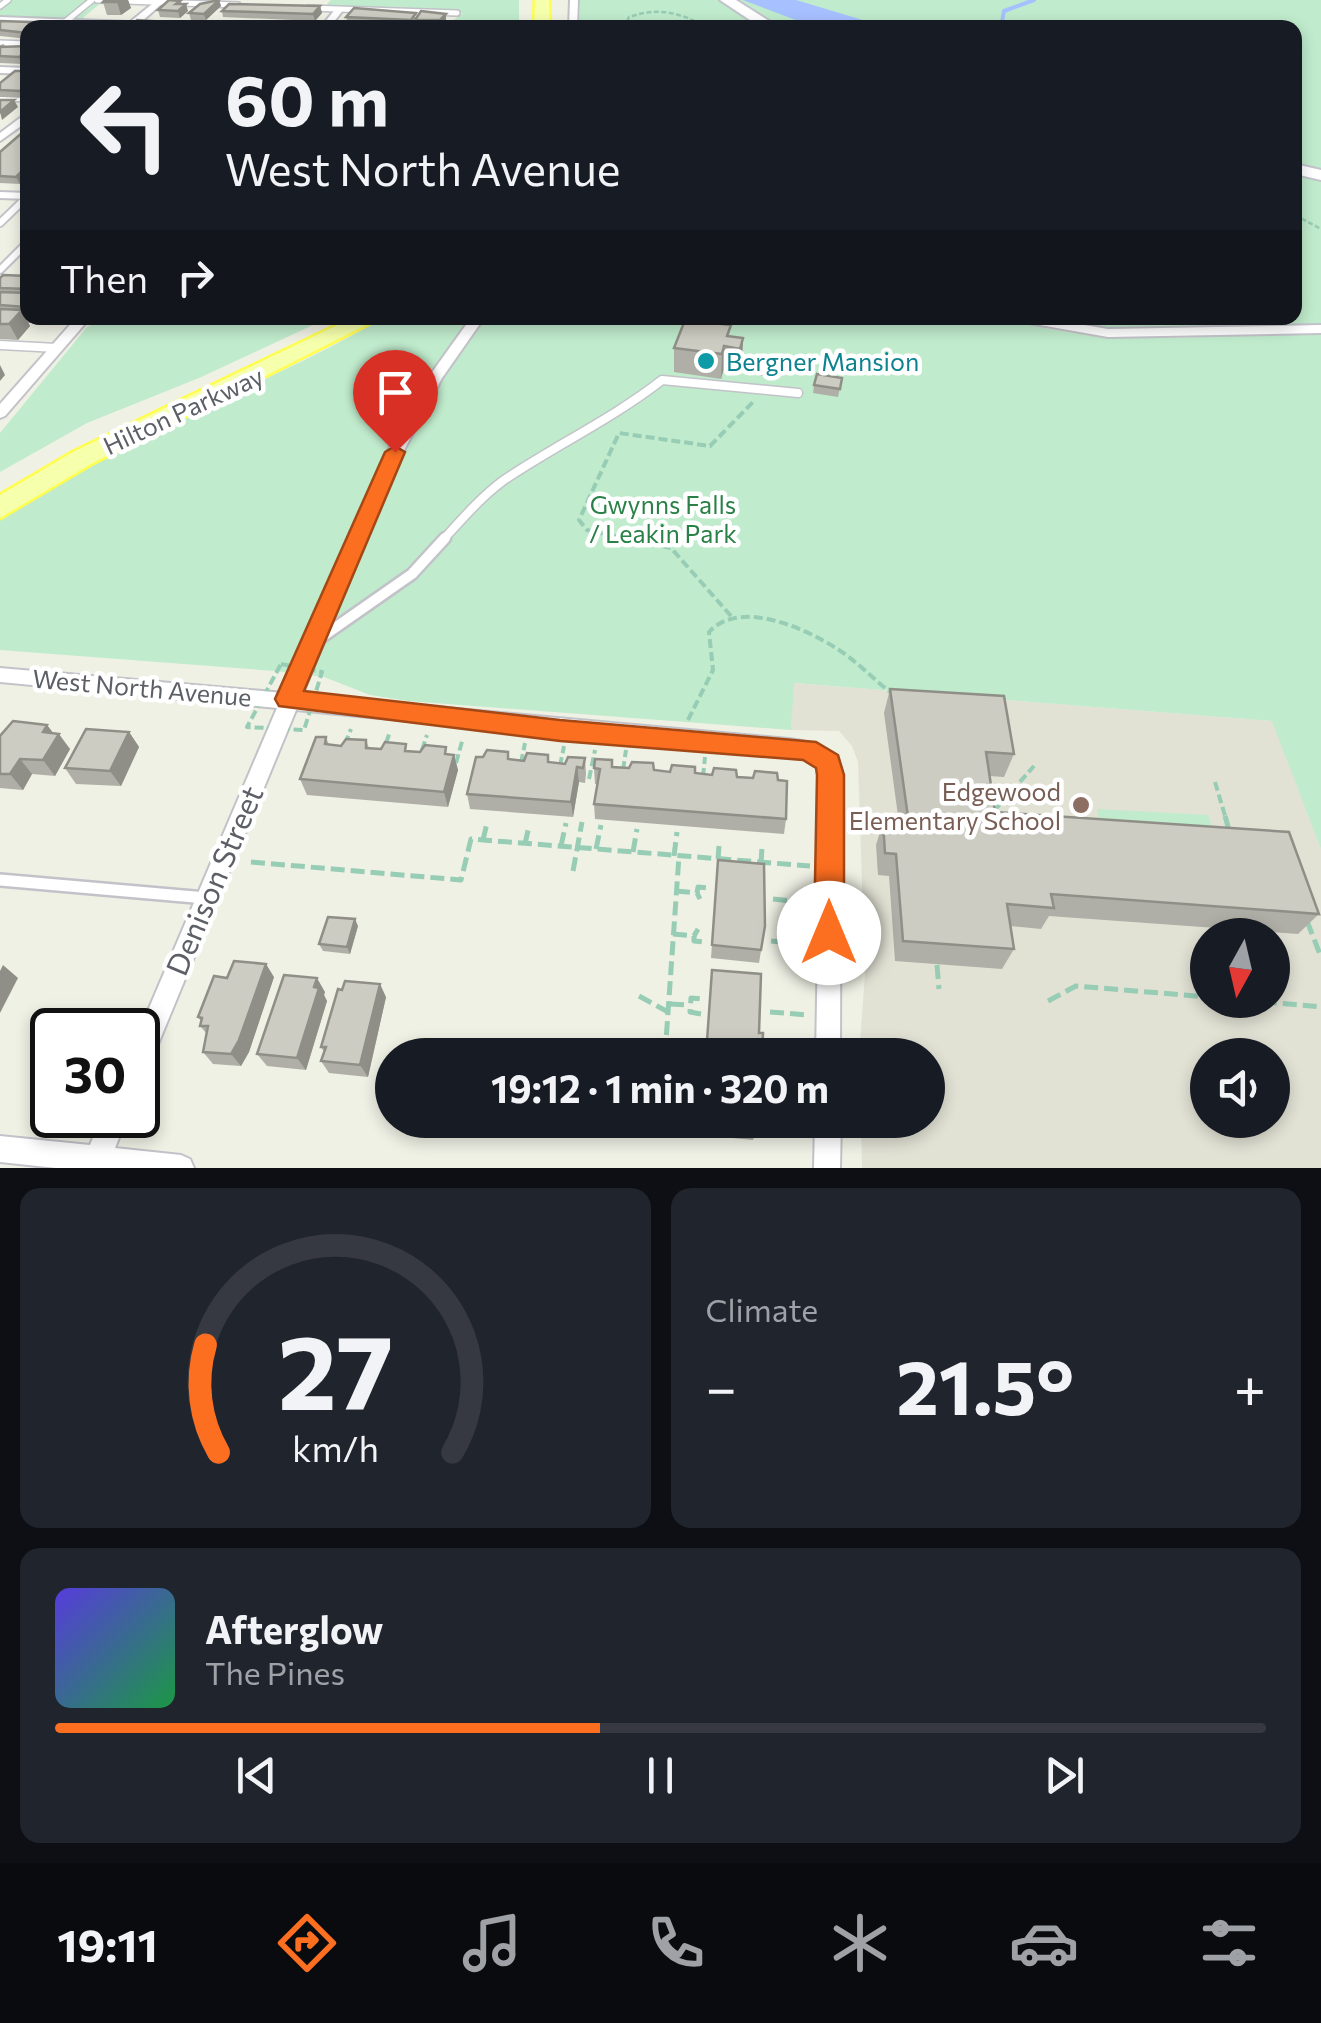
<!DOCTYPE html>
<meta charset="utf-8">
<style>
:root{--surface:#171b24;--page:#20242c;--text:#f1f3f6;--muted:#9ea1a6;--line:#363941;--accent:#fc6e20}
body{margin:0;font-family:Commissioner,sans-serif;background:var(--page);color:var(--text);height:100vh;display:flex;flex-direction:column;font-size:38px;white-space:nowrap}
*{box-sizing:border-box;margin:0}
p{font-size:32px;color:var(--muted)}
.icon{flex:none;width:55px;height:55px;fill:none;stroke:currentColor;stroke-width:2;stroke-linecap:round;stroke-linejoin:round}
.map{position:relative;height:1168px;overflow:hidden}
.side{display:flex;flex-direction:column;gap:20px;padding:20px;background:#0d0f14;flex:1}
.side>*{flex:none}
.guide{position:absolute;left:20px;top:20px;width:1282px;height:305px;border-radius:20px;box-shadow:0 5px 15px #0003;background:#171b24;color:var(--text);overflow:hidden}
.needle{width:65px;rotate:188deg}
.controls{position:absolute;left:1190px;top:918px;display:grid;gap:20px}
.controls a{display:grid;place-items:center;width:100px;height:100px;border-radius:50%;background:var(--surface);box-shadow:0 5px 15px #0003;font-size:50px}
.speed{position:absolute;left:30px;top:1008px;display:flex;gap:20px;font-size:50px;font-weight:700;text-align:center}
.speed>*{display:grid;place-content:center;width:130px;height:130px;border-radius:50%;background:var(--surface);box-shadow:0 5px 15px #0003;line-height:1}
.speed .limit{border:5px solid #111;border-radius:15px;background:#fff;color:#111}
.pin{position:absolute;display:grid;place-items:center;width:85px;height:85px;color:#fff;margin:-102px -42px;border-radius:50% 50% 50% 0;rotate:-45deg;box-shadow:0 0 10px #0007}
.pin .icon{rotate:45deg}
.me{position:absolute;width:110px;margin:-55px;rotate:0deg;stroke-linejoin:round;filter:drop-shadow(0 0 8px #0008)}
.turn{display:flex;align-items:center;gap:35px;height:210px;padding:0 40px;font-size:45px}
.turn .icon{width:130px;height:130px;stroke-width:2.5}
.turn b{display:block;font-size:70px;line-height:85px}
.then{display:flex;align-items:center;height:95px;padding:0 40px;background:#0003;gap:20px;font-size:38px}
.big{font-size:75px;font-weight:700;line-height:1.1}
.side .widget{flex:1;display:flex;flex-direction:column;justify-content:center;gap:15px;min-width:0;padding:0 35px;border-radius:20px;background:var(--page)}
.side .dial{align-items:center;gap:0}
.dial svg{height:260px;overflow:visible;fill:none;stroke:var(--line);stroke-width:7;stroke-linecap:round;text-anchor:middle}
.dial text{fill:var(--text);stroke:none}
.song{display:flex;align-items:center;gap:30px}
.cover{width:120px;height:120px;border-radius:15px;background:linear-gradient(135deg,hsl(250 70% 55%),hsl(140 70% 35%))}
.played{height:10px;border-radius:5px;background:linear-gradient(90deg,var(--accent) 45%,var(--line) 45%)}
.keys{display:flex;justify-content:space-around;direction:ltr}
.heat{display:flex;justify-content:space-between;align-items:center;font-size:55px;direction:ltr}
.side .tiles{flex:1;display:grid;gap:20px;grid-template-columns:1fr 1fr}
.widget:last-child{grid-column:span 2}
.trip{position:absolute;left:375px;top:1038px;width:570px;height:100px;border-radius:50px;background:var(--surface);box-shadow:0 5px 15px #0003;font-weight:700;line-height:100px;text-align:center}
.tab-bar{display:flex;height:160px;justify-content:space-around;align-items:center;background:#090b0e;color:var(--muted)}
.tab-bar .icon{width:70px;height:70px}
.tab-bar .selected{color:var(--accent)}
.tab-bar b{font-size:45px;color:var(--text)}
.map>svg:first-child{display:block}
.education{fill:#e1e1d4;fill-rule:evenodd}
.green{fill:#c0ebcc}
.water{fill:#a7c0ff}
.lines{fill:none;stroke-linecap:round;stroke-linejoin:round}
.stream{stroke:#a7c0ff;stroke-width:4}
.lane-far4-casing{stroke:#c2c2c9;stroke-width:8}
.lane-far3-casing{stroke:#c2c2c9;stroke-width:10}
.lane-far2-casing{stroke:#c2c2c9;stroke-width:11}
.lane-far1-casing{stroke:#c2c2c9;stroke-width:15}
.lane-casing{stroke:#c2c2c9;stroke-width:16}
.street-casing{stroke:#c2c2c9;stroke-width:4}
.secondary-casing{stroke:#c2c3cc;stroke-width:4}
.primary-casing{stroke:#fffe50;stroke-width:5}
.path-far2{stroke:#97ccb5;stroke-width:2.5;stroke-dasharray:5 2.5;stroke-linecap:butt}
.path-far1{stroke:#97ccb5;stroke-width:4;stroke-dasharray:9 4;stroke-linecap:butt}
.path{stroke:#97ccb5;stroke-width:5;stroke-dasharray:14 6;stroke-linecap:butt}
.lane-far4{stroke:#fff;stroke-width:5}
.lane-far3{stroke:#fff;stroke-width:6}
.lane-far2{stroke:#fff;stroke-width:8}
.lane-far1{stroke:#fff;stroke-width:10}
.lane{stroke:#fff;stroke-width:11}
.street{fill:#fff;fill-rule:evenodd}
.secondary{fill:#fff;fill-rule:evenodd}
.primary{fill:#f5ffac;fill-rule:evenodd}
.wall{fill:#afafa7}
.shaded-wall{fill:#8f8f88}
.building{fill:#ccccc2;stroke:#8f8f88;stroke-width:2.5}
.route{fill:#fc6e20;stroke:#a44815;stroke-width:2.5}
.culture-dot{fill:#0f9aa8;stroke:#fff;stroke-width:4}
.education-dot{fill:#8d6e63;stroke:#fff;stroke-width:4}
.labels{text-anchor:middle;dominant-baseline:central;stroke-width:9;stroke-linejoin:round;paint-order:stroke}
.culture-label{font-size:25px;fill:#0d838f;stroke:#fff;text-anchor:start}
.street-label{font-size:25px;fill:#5d5f67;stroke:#fff}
.park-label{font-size:25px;fill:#2a8147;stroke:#fff}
.education-label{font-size:25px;fill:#785e54;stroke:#fff;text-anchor:end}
.near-street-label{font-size:30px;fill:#5d5f67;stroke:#fff}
</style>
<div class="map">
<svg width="1321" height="1168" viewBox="0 0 1321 1168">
<rect width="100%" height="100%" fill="#f0f1e5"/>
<path class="education" d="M793 683 1273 721 1321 849V1168H862L861 1120H928V1055H859L865 975 858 762 852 746 839 731 791 730ZM1208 935H1272V1000H1208ZM1208 1055H1272V1120H1208Z"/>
<g class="green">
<path d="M11 0H95L102 2 79 21 0 18V7Z"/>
<path d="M331 0H519V27H444L463 13 330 8 327 4Z"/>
<path d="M580 0H721L768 27H579Z"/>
<path d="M732 0H1321V172L1295 166V28L777 27Z"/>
<path d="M1295 171 1321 177V327C1227 330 1125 344 1033 318H1295Z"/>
<path d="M105 318H328L199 378 87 423 0 472V433L87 327Z"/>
<path d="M383 318H1006C1109 350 1215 334 1321 332V849L1272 721 794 683 791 730 408 701 370 695 324 677 275 671 0 650V519C41 492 82 465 126 444 212 402 301 366 383 318Z"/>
<path d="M1097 809 1208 815 1220 851 1104 843Z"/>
</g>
<path class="water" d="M743 0H796L886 27H814Z"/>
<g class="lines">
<path class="stream" d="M994 28 1002 22 1004 11 1034 0"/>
<g class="lane-far4-casing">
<g id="lane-far4">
<path d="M97 0 238 5"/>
<path d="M0 6 8 0"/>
<path d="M309 8 457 13"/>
<path d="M65 22 92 0"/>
<path d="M0 43 28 44"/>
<path d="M0 98 28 99"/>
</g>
</g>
<g class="lane-far3-casing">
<g id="lane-far3">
<path d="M0 223 28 196"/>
<path d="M0 270 28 242"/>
</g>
</g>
<g class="lane-far2-casing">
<g id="lane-far2">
<path d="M0 345 57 348"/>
<path d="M443 540C462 519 481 497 504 480 556 445 612 419 662 380L798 393"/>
</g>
</g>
<g class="lane-far1-casing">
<path id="lane-far1" d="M319 639 412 574 445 538"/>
</g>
<g class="lane-casing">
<path id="lane" d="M0 880 206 898"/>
</g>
<g class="street-casing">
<g id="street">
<path d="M157 0H166L140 23 221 28 0 23V17L130 22Z"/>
<path d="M570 0H578L577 28H569Z"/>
<path d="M337 7 344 9 329 28H320Z"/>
<path d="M0 67 28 68V74L0 73Z"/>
<path d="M28 112V121L0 141V133Z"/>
<path d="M0 192 28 193V199L0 198Z"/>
<path d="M76 318H90L5 416 0 418V404Z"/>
<path d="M471 318H484L442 378 403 452 302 695 789 739C815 742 833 748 841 775L840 1055H816L821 775 819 767 809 759 296 710 147 1071 138 1074V1034L277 708 0 682V668L284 693 387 452 428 378Z"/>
<path d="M1016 318H1043L1108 329 1321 325V333L1108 337 1023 322Z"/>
<path d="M102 1115H128L115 1148 181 1155 190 1159 194 1168H56L0 1162V1136L90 1145Z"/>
<path d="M815 1120H841L840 1168H814Z"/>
</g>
</g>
<g class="secondary-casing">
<g id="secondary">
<path d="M720 0H736L780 28H762Z"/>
<path d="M1295 164 1321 170V180L1295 174Z"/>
</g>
</g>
<g class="primary-casing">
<g id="primary">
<path d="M535 0H549L550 28H534Z"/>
<path d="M352 318H380L91 464 0 518V495L73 452Z"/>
</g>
</g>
<g class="path-far2">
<path d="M624 28 629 17C658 7 681 12 707 28"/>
<path d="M1295 215 1321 229"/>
</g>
<g class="path-far1">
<path d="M731 616 671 548 587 530 579 520 619 433 710 446 754 401"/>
<path d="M281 664 322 672 304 730 247 727Z"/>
<path d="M688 720 713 670 709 632C740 598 807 629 839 650 859 663 875 681 894 695"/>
<path d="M386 743 390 732"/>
<path d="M345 744 351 729"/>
<path d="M422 750 427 735"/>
<path d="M456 763 463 738"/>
<path d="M521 763 525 743"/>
<path d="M560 766 564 746"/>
<path d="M623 770 626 750"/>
<path d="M703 777 705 757"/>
<path d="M589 779 595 750"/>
<path d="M1215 782 1226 819"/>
<path d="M994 811 1034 766"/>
</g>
<g class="path">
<path d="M1225 816 1229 830"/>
<path d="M483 840 487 823"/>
<path d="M525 844 529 826"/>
<path d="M561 846 566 823"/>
<path d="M596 849 601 825"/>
<path d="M633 852 637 829"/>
<path d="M674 856 677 832"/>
<path d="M718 859 719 846"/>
<path d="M251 862 461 880 471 839 810 866"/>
<path d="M761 863 762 847"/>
<path d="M573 871 582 822"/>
<path d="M676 891 697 893 700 899"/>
<path d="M697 893 698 887 708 888"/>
<path d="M773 899 808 903"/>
<path d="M1307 921 1321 957"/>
<path d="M673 934 694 936V941L704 942"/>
<path d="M694 936 698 929"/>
<path d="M771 941 807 944"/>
<path d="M937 965 939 989"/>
<path d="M639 996 668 1012"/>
<path d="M1243 1000 1321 1007"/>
<path d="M1048 1001 1076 986 1208 997"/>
<path d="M670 1004 690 1005"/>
<path d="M770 1012 808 1015"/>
<path d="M701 1014 690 1012 691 998 702 999"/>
<path d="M665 1053 686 1055 687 1045"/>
<path d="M665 1055 679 856"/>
</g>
<use href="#lane-far4" class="lane-far4"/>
<use href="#lane-far3" class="lane-far3"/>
<use href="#lane-far2" class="lane-far2"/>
<use href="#lane-far1" class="lane-far1"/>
<use href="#lane" class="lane"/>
<use href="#street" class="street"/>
<use href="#secondary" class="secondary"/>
<use href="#primary" class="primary"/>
</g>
<g class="wall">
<path d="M128 0 131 8 121 15H107L103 2Z"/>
<path d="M219 0 221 6 206 20H191L189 13Z"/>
<path d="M180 1 188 11 180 18 160 17 158 10Z"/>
<path d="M320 6 322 13 315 21 223 17 222 11Z"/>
<path d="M446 14V20L441 27 416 26 415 21 412 26 348 24 346 17H416Z"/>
<path d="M0 21 64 23 65 28H28V39L0 36Z"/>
<path d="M4 44 5 47 28 46V59L22 64 0 63V45Z"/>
<path d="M15 71 24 98 0 97V83Z"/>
<path d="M28 132V176L20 184 0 183V152Z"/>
<path d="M28 276V318H38L33 323H28L30 326 18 340 0 339V278Z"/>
<path d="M743 338 742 362 738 373 723 371 721 379 674 372V348Z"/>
<path d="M768 360 765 376 749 374V366Z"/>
<path d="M842 378 838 397 813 393 814 385Z"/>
<path d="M890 689 1014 754 1004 777 989 776 995 812 1319 914 1298 934 1049 916 1041 929 1010 926 1014 949 1002 969 895 961 889 876 878 875 876 845 883 822 899 823 884 713Z"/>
<path d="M47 725 53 733 70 749 55 776 32 774 23 790 0 788V736Z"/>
<path d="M129 732 139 747 121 786 76 784 65 768Z"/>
<path d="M326 737 329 745 341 746 366 740 369 748 454 755 458 770 448 807 307 795 300 779Z"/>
<path d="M585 758 586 774 585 783 579 782 573 817 470 809 467 794 510 759 565 764Z"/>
<path d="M612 767 737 777 786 819 784 834 595 819 594 804 597 784H595L594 768Z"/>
<path d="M718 860 765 926 759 963 711 958Z"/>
<path d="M358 926 350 954 323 951 319 944Z"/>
<path d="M274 977 249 1052 241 1066 213 1064 203 1052 207 1034 200 1026 201 1021 198 1017 227 978Z"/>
<path d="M325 992 324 995 327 1001 306 1070 267 1066 257 1054Z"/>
<path d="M386 997 368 1077 329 1073 321 1061 324 1052 321 1047Z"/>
<path d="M497 1120H641L640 1129 598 1130V1126L548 1125 547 1122Z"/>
<path d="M701 1120H760L753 1140 700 1135Z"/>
</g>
<g class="shaded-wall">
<path d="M120 0H128L131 8 121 15 117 2Z"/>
<path d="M219 0 221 6 206 20 204 14Z"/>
<path d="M180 1 182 7 186 4 188 11 180 18 176 4Z"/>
<path d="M320 6 322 13 315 21 313 14Z"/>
<path d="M446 14V20L441 27 440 20Z"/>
<path d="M28 50V59L22 64 19 57Z"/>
<path d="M28 85V95L24 98 21 91Z"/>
<path d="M14 100 18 107 2 120 0 112Z"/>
<path d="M28 165V176L20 184 16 177Z"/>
<path d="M22 310 30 326 18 340 9 324Z"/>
<path d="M743 338 742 362 738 373 740 349Z"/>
<path d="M724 346 723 371 721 379 722 354Z"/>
<path d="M0 365 5 375 0 381Z"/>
<path d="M47 725 57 738 59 734 70 749 55 776 43 760V732Z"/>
<path d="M129 732 139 747 121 786 110 771Z"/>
<path d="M454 755 458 770 448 807 444 792Z"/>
<path d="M20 759 32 774 23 790 10 774Z"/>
<path d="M577 767 579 782 573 817 571 802Z"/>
<path d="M355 919 358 926 350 954 347 947Z"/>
<path d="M266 964 274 977 249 1052 241 1066 231 1054Z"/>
<path d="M3 965 18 978 0 1013V971Z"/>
<path d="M317 978 325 992 324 995 327 1001 306 1070 297 1058Z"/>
<path d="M380 984 386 997 368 1077 360 1065Z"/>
</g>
<g class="building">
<path d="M105 0H120L117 2H103Z"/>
<path d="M169 0 180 1 176 4H186L178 11 158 10Z"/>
<path d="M219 0 204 14 189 13 200 4Z"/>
<path d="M229 4 320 6 313 14 222 11Z"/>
<path d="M354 8 416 13 411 20 346 17Z"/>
<path d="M421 11 446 14 440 20H415Z"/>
<path d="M137 20 153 21 146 28H129Z"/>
<path d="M0 21 64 23 54 28H28V33L0 30Z"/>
<path d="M77 22 107 23 101 28H70Z"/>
<path d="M28 46V50L19 57 0 56V47Z"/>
<path d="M15 71H28V85L21 91 0 90V83Z"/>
<path d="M0 100H14L0 112Z"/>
<path d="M23 132H28V165L16 177 0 176V152Z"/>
<path d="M3 275 28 276V289L0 288V278Z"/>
<path d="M0 292 28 293V304L25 307 0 305Z"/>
<path d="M0 309 22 310 9 324H0Z"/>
<path d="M685 320 731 325 727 336 743 338 740 349 724 346 722 354 674 348Z"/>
<path d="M752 358 768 360 766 368 749 366Z"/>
<path d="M817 374 842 378 840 389 814 385Z"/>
<path d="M890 689 1004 696 1014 754 986 752 995 812 1289 832 1319 914 1051 894 1054 908 1007 904 1014 949 903 941 896 854 885 853 883 822 909 824Z"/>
<path d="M13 721 47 725 43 732 59 734 43 760 20 759 10 774H0V736Z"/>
<path d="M86 729 129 732 110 771 65 768Z"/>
<path d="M316 737H326L325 744 341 746 346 739 366 740V748L381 749 385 742 406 744 405 751 420 752 425 745 446 747 445 754 454 755 444 792 300 779Z"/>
<path d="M487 750 508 752V759L524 761 527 753 548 755V762L565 764 568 757 585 758 583 768 577 767 571 802 467 794 476 757H483Z"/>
<path d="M595 759 612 760V767L629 768 632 762 653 763 654 770 670 772 672 765 695 767V773L712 775 714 768 736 770 737 777 753 778 755 771 777 773 778 780 787 781 786 819 594 804 600 769 594 768Z"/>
<path d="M718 860 764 864 765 926 761 950 712 945Z"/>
<path d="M328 917 355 919 347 947 319 944Z"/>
<path d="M234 961 266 964 239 1040 231 1054 203 1052 208 1026H200L202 1018 198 1017 214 976 227 978Z"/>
<path d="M712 970 761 974 759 1033H763L762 1055H706Z"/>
<path d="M284 975 317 978 314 987 319 988 297 1058 257 1054Z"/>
<path d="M345 981 380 984 360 1065 321 1061 326 1047H321L338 989 342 990Z"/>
<path d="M421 1043 568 1055H418Z"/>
<path d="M702 1120H756V1130L701 1124Z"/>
</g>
<path class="route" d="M395 446 405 452 304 691 560 720 816 742 838 755 844 775V933L840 943 829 947 819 943 814 933 817 775 816 768 803 760 560 741 279 706 275 699 385 452Z"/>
<circle class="culture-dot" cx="706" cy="361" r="10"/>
<circle class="education-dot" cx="1081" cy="805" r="10"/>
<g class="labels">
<g class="culture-label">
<text x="726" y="361">Bergner Mansion</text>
</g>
<g class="street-label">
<text transform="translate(183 410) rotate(-25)">Hilton Parkway</text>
<text transform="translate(142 687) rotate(5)">West North Avenue</text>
</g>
<g class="park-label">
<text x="663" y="504">Gwynns Falls<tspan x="663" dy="29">/ Leakin Park</tspan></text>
</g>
<g class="education-label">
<text x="1061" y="791">Edgewood<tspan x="1061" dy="29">Elementary School</tspan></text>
</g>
<g class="near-street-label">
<text transform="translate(213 880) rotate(-67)">Denison Street</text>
</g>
</g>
</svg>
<div class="controls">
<a><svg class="needle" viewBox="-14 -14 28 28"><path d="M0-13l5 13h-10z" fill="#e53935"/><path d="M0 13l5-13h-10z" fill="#9ea1a6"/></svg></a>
<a><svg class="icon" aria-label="sound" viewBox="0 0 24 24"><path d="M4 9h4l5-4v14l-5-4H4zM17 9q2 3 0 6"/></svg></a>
</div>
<div class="speed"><div class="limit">30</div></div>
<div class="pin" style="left:395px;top:452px;background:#d93025"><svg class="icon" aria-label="arrive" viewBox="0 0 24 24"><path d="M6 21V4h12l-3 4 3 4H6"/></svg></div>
<svg class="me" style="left:829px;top:933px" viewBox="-20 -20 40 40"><circle r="19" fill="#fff"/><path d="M0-13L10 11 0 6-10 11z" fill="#fc6e20"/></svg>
<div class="trip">19:12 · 1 min · 320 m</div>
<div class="guide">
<div class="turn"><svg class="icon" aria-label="left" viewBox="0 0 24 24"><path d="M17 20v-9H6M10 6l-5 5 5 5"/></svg><div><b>60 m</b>West North Avenue</div></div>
<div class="then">Then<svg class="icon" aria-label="right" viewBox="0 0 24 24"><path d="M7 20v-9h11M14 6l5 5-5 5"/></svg></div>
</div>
</div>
<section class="side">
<div class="tiles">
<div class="widget dial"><svg viewBox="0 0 100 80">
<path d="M14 69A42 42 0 1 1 86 69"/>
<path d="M14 69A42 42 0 0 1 10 36" stroke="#fc6e20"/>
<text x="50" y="56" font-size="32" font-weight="700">27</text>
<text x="50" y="72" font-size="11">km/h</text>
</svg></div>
<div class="widget"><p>Climate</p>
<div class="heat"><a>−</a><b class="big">21.5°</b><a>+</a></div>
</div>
<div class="widget">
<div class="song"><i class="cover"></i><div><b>Afterglow</b><p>The Pines</p></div></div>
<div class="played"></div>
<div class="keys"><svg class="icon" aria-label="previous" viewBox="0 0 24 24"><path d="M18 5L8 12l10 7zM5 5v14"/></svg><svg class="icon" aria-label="pause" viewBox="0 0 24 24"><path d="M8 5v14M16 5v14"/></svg><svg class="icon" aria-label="next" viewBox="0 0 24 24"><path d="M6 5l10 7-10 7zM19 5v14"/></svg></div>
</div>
</div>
</section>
<nav class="tab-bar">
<b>19:11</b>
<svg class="icon selected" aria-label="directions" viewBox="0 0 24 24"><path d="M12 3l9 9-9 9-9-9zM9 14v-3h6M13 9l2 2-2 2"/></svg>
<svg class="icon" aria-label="music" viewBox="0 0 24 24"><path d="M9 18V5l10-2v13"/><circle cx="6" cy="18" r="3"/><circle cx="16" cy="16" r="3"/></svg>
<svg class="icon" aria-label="phone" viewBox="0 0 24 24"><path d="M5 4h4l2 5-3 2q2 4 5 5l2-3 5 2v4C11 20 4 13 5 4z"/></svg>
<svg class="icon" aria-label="climate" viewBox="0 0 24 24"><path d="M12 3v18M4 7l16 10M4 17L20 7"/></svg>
<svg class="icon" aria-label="car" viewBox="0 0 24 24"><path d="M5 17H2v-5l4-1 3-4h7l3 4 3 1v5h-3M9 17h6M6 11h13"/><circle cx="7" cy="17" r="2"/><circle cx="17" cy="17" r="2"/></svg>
<svg class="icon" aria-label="filters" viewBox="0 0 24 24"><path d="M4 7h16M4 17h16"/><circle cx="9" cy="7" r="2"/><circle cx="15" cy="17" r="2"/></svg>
</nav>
